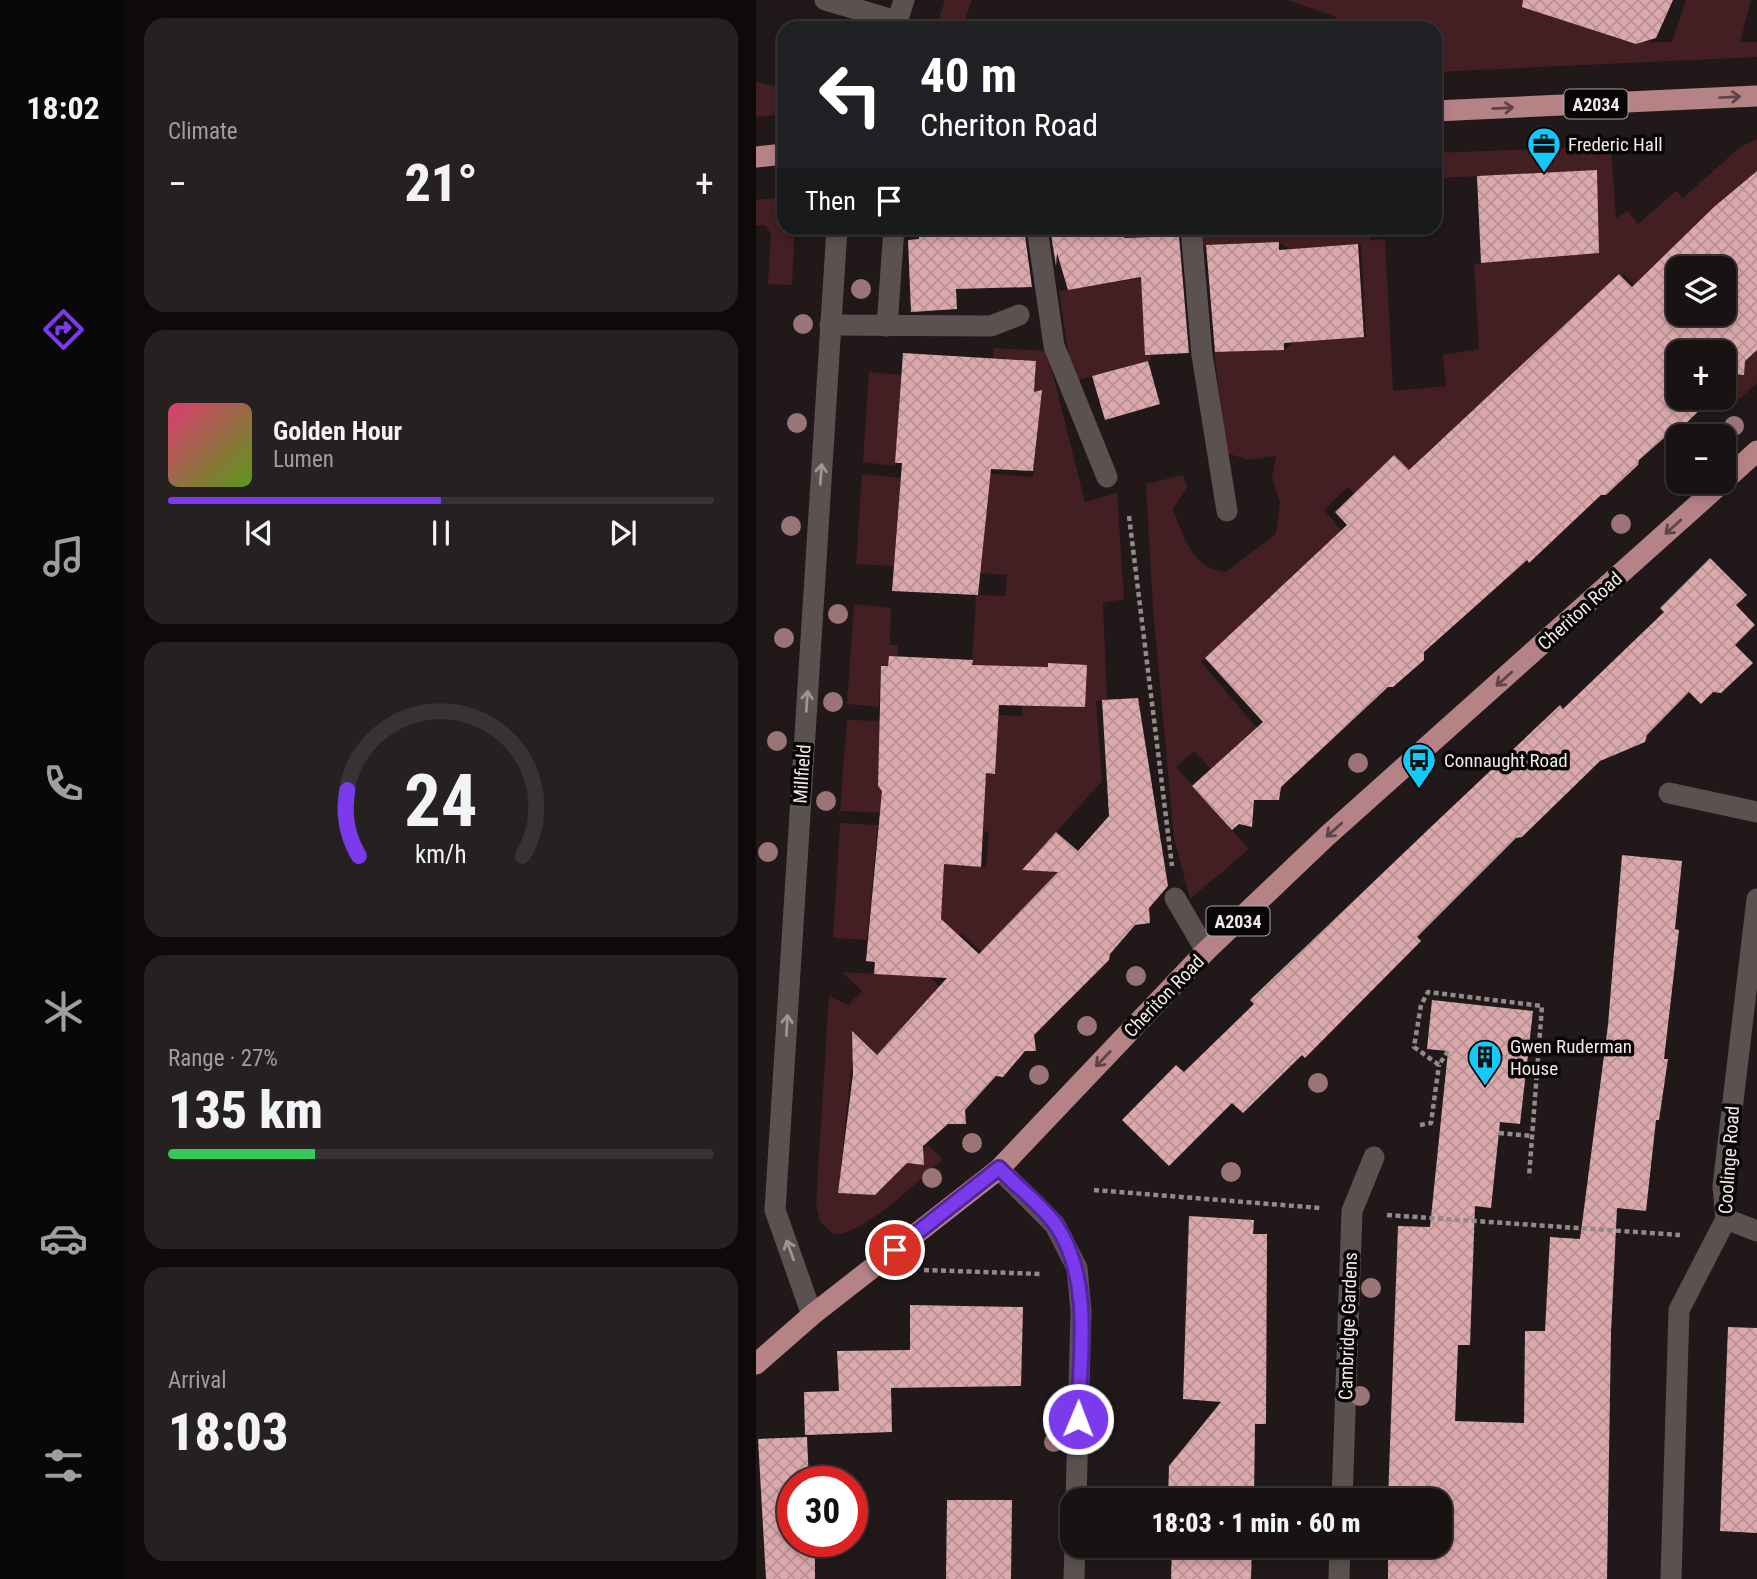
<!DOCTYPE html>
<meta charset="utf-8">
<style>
:root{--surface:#191213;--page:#262021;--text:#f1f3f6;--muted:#9f9ea0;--line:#373233;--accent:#7c3aed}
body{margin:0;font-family:"Roboto Condensed",sans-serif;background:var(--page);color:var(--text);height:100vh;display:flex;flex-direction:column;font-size:26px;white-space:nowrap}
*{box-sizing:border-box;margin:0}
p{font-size:23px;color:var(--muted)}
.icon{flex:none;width:38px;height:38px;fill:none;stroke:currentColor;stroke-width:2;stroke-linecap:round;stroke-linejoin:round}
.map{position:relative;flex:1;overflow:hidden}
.sheet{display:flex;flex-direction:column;gap:18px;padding:18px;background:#0e0a0a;width:630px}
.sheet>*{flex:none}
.banner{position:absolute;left:21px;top:21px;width:665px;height:214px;border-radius:21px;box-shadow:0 4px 10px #0003,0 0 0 2px var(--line);background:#202124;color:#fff;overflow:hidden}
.tools{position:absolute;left:910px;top:256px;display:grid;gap:14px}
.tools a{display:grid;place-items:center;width:70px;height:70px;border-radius:14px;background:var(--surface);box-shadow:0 4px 10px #0003,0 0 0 2px var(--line);font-size:35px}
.speed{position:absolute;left:21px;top:1466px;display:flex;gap:14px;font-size:35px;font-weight:700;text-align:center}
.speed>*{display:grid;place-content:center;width:91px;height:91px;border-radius:50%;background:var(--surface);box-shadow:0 4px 10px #0003,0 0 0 2px var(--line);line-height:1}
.speed .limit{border:10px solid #d22;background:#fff;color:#111}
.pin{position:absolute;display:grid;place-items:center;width:60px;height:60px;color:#fff;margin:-30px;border:4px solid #fff;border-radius:50%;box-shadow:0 2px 7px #0007}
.me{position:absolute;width:77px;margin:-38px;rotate:1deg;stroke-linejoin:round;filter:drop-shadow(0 0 5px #0008)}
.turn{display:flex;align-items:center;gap:24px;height:147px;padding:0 28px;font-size:32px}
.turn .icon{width:91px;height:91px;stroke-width:2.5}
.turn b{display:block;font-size:49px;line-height:60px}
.then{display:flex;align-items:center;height:66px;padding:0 28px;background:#0003;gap:14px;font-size:26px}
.big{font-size:52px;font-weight:800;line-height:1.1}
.sheet .card{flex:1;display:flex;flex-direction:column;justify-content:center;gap:10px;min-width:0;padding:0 24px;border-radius:21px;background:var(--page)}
.sheet .dial{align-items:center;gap:0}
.dial svg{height:182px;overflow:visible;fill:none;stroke:var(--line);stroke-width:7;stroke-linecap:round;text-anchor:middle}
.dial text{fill:var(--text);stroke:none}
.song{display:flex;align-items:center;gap:21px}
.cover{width:84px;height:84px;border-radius:10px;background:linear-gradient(135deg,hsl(340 70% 55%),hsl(90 70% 35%))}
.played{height:7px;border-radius:4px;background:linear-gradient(90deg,var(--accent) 50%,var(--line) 50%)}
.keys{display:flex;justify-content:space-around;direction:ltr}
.heat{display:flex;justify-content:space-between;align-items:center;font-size:38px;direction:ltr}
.charge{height:10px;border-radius:5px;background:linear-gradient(90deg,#34c759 27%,var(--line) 0)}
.trip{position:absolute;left:304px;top:1488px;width:392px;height:70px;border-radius:21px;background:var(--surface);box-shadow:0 4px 10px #0003,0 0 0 2px var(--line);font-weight:800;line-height:70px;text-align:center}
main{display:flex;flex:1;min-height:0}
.dock{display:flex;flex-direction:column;width:126px;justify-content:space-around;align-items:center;background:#0a0708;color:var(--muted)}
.dock .icon{width:49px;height:49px}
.dock .on{color:var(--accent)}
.dock b{font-size:32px;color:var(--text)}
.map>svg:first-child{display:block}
.green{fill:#431f23}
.building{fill:url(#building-cross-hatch);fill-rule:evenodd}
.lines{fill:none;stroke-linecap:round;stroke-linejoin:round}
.path{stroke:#928a8b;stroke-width:4.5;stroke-dasharray:5 3.5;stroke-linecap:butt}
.lane{stroke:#5c5151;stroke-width:21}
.street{stroke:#5c5151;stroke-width:21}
.primary{stroke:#b58286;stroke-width:21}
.tree{fill:#9b7477}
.oneway{stroke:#5e4446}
.oneway2{stroke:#9e9595}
.route-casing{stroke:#51269a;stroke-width:18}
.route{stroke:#7c3aed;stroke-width:12}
.labels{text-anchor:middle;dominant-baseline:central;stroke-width:7;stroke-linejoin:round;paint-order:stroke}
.shield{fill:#080505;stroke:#aaa5a5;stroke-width:2}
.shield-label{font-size:18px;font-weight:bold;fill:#efe9e9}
.poi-label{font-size:19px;fill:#efe9e9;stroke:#080505;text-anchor:start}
.street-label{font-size:19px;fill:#efe9e9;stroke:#080505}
</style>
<main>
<nav class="dock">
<b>18:02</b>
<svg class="icon on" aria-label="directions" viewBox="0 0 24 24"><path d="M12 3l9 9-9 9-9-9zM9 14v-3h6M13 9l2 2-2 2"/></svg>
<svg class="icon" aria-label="music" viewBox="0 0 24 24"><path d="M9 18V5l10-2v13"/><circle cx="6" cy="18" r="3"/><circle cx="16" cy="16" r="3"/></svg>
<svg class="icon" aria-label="phone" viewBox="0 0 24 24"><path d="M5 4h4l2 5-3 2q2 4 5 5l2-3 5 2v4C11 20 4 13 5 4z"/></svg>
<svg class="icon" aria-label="climate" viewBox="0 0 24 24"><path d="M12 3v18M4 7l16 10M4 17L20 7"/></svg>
<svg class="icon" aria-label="car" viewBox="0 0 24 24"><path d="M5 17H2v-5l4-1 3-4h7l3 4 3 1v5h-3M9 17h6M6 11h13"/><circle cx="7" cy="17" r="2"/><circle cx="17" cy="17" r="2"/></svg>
<svg class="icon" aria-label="filters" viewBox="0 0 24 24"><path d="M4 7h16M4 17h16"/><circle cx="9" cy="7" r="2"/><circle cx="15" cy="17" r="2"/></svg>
</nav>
<section class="sheet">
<div class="card"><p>Climate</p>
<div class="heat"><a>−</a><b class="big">21°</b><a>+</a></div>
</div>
<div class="card">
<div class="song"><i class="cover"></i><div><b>Golden Hour</b><p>Lumen</p></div></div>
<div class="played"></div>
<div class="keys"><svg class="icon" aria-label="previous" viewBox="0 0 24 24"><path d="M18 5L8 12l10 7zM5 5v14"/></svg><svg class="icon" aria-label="pause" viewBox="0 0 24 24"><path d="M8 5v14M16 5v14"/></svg><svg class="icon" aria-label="next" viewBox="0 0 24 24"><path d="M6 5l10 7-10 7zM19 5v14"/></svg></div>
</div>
<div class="card dial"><svg viewBox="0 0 100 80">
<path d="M14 69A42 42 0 1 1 86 69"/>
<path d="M14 69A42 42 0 0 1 9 40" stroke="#7c3aed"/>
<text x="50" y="56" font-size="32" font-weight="700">24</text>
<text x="50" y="72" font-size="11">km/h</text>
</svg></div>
<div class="card"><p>Range · 27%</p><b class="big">135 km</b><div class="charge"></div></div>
<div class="card"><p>Arrival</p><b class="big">18:03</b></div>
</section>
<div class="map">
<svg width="1001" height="1579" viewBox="0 0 1001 1579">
<defs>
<pattern id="building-cross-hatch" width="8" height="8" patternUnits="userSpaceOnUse" patternTransform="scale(1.75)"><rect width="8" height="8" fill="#dba8ac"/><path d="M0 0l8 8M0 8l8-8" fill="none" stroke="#b69092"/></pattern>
</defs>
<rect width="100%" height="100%" fill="#211819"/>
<g class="green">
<path d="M189 0H216L206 28H180Z"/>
<path d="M531 0H781L778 11 866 40 868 35 889 42H916L930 0H995L984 42H1001V57L679 72V28H578L580 17Z"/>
<path d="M0 82 28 88V114L0 117Z"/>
<path d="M1001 139V171L907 257 922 273 926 337 868 274 701 455 685 439 667 456 683 473 668 487 638 455 617 475 661 561 592 487 568 510 586 531 591 622 543 569 487 622 534 673 472 637 445 662 501 728 455 769 438 751 420 767 493 849 434 899 418 838 397 608 390 484 427 475 431 487 417 509C428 537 436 569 470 572L520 534 524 503 516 477 520 456 492 460 471 453 458 352 528 350 539 342 610 337 605 244 534 249 523 242 446 246 445 228H614L615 240 629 239 637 391 690 386 687 355 723 349 718 264 843 253 841 171 679 178V153L855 146 860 218 872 211 882 224 920 191 927 198 984 147Z"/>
<path d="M25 197 28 198V228H39L36 285 12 284 15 233 9 225H0V200Z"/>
<path d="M385 278 395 360 322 380 314 363 303 291Z"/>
<path d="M238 348 291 351 329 502 361 493 368 599 347 603 351 700 340 701 346 781 284 850 314 878 287 908 276 899 257 920 238 963 206 934 171 974 193 996 168 1003 146 1027 168 1049 143 1076 111 1046 96 1061 82 1193 119 1195 151 1163 159 1164 168 1154 170 1144 187 1159C164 1179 107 1236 78 1234L64 1222 60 1204 73 996 92 1005 106 991 86 972 141 975 185 918 188 864 230 867 233 832 227 831 229 802 210 772 239 773 242 715 266 716 269 667 216 665 220 595 249 596 251 575 210 572 215 472 277 477 283 416 228 412 279 387 280 361 237 358Z"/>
<path d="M1001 350V383L983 399 968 382 976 374H982L989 368V361Z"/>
<path d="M113 372 145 375 139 466 107 462Z"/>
<path d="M106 474 145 478 138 566 100 564Z"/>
<path d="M98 604 135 608 134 645H142V666H125L123 707 91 704Z"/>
<path d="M91 720 132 721 122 786 127 791 125 813 84 811Z"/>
<path d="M84 823 122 825 111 940 77 938Z"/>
</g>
<g class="building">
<path d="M767 0H917L900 38 880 44 766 7Z"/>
<path d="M841 170 843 253 725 263 721 176Z"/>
<path d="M1001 171V350L989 361 988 375 976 374 968 382V352H922V397H953V401L922 431H916L883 460 882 465 850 495H845L773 563 771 560 668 652V660L637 687H632L525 787 523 800H498L496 827 483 824 476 830 436 786 507 722 449 658 591 525 579 512 638 455 653 470 863 274 876 287 958 207ZM922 268H968V313H922Z"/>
<path d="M163 228H268L276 287 200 289 201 309 155 312 152 240 163 239Z"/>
<path d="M294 228H367L368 238 423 236 433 353 389 355 385 277 312 290 301 253 300 266Z"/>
<path d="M523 242V250L602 244 608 337 528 343V350L459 352 450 245Z"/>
<path d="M147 353 280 361 278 392 286 390 277 471 235 469 222 595 136 591 146 463H139Z"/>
<path d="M392 361 404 404 349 420 336 376Z"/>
<path d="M954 558 991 595 980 605 999 625 979 645 997 663 965 693 957 692 945 704 933 692 891 735 889 742 844 761 766 837 760 838 661 937 665 941 549 1058 546 1055 487 1113 476 1103 413 1166 366 1120 420 1065 428 1072 498 1004 494 1000 677 825 804 705 807 709 908 612 904 608Z"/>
<path d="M133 656 217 660 216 665 292 667V663L331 665 329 707 243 705 239 774 230 773 225 867 188 864 185 919 223 954 302 872 266 870 300 832 322 851 353 816 346 700 382 698 412 886 393 908 394 923 379 925 354 954 353 960 278 1035 280 1051H269L247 1077 240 1076 209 1110 210 1124H192L167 1146 168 1165 151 1163 119 1195 82 1193 97 1074 96 1031 121 1055 191 978 118 974 119 962 110 961 126 791 122 786 125 666H132Z"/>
<path d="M866 855 926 861 919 929 923 930 908 1059H912L903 1120H900L890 1211 861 1208 855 1332 851 1579H632V1545H684V1500H632L642 1226 674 1227 692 1051 671 1049 676 1000 777 1011 764 1124 744 1122 735 1208 719 1206 714 1345H702L699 1421 768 1423 769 1331H789L794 1237 824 1239 852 1025Z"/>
<path d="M433 1216 498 1220 497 1234H511L510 1424H499L498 1500H412L413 1466 465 1402 427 1399Z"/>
<path d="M154 1305 267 1307 265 1386 135 1388 136 1432 49 1435 48 1392 83 1391 81 1351 154 1350Z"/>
<path d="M972 1327 1001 1328V1533L964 1531Z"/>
<path d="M51 1437 53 1482H37V1542H59V1579H10L2 1439Z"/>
<path d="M191 1500H256L255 1579H190Z"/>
<path d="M416 1545H496L495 1579H415Z"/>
</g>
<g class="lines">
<g class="path">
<path d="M373 516 416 866"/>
<path d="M692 1051 683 1065 658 1047 665 1005 672 992 786 1006 773 1177"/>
<path d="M664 1125 675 1123 683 1065"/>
<path d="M743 1133 776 1136"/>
<path d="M338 1190 564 1208"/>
<path d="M631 1215 924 1235"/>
<path d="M168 1270 286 1274"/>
</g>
<g class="lane">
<path d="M69 0 141 21"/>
<path d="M281 228 298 346 351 477"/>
<path d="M435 228 446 355 471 511"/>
<path d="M74 325 235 326 263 315"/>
<path d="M131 326 138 228"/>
<path d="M913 793 1001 812"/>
<path d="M419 898 450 951"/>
</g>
<g class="street">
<path d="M139 28 148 0"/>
<path d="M243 1169 299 1225 321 1268 325 1311 320 1500"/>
<path d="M970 1219 1001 1231"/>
<path d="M56 1315 19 1210 81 228"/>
<path d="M586 1500 596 1211 618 1157"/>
<path d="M318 1579 319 1545"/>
<path d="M583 1579 584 1545"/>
<path d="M915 1579 923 1310 970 1219 967 1186 1001 899"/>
</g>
<g class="primary">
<path d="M679 111 1001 96"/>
<path d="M0 157 28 154"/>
<path d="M968 481 1001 451"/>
<path d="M0 1364 56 1315 243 1169 450 951 571 836 968 481"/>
</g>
</g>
<g class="tree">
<circle cx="105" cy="289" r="10"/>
<circle cx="47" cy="324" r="10"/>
<circle cx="41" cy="423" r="10"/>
<circle cx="978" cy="426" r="10"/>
<circle cx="865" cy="524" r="10"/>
<circle cx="35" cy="526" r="10"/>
<circle cx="82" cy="614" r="10"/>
<circle cx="28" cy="638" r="10"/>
<circle cx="77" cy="702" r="10"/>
<circle cx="21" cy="741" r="10"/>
<circle cx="602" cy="763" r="10"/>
<circle cx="70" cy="801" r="10"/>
<circle cx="12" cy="852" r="10"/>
<circle cx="380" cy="976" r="10"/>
<circle cx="331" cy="1026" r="10"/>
<circle cx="283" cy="1075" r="10"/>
<circle cx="562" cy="1083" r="10"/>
<circle cx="216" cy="1143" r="10"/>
<circle cx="475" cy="1172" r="10"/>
<circle cx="176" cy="1178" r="10"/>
<circle cx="615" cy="1288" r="10"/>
<circle cx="604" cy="1396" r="10"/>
<circle cx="298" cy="1442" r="10"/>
</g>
<defs><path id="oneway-shaft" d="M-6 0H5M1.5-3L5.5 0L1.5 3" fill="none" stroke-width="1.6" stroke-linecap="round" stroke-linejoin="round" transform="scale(1.75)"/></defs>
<g class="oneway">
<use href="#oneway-shaft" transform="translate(974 97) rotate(-3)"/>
<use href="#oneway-shaft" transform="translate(747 108) rotate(-3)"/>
<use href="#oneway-shaft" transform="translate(917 527) rotate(138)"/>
<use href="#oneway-shaft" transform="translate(748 679) rotate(138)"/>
<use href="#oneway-shaft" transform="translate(578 830) rotate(138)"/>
<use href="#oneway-shaft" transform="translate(347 1059) rotate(134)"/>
</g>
<g class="oneway2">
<use href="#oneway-shaft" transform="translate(65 474) rotate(-86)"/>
<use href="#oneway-shaft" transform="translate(51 701) rotate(-86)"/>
<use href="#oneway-shaft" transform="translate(31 1025) rotate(-87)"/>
<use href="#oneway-shaft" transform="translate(34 1250) rotate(-110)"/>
</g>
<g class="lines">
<g class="route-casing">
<path id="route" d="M139 1250 243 1168C261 1187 285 1204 300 1225 337 1280 324 1356 322 1419"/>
</g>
<use href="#route" class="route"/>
</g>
<defs>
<g id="office-pin" transform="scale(1.75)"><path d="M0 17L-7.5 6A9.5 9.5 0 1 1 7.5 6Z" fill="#13cafb" stroke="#080505"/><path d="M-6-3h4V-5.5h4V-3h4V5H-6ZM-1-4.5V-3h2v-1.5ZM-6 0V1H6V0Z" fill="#111"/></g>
<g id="bus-pin" transform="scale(1.75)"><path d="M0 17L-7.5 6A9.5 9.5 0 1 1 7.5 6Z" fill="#13cafb" stroke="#080505"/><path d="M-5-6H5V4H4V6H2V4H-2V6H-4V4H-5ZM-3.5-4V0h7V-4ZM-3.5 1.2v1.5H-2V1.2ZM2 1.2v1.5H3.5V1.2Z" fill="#111"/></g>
<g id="building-pin" transform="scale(1.75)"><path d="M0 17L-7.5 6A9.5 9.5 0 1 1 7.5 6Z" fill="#13cafb" stroke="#080505"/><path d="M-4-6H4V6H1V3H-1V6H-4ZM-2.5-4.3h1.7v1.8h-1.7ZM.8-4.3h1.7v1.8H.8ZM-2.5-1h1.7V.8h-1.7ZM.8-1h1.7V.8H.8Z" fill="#111"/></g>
</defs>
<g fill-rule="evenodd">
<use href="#office-pin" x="788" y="144"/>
<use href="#bus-pin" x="663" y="760"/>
<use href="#building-pin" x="729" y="1057"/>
</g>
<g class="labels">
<g class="shield">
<rect x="808.5" y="89.5" width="63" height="29" rx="5"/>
<rect x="450.5" y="906.5" width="63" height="29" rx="5"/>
</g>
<g class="shield-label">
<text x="840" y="104">A2034</text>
<text x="482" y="921">A2034</text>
</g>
<g class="poi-label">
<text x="812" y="144">Frederic Hall</text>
<text x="688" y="760">Connaught Road</text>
<text x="754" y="1046">Gwen Ruderman<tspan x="754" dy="22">House</tspan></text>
</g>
<g class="street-label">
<text transform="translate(824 611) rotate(-42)">Cheriton Road</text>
<text transform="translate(46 774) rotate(-86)">Millfield</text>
<text transform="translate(408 996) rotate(-46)">Cheriton Road</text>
<text transform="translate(973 1160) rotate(-86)">Coolinge Road</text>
<text transform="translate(592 1326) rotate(-88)">Cambridge Gardens</text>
</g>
</g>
</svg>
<div class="tools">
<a><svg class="icon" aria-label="layers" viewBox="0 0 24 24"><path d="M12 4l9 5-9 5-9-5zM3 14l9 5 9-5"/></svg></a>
<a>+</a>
<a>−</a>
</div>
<div class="speed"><div class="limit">30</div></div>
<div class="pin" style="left:139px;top:1250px;background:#d93025"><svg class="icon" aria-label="arrive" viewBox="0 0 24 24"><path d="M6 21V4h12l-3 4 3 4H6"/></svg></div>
<svg class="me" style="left:322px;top:1419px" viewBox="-20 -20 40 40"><circle r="17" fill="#7c3aed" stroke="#fff" stroke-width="3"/><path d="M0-11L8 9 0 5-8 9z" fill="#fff"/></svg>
<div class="trip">18:03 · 1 min · 60 m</div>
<div class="banner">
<div class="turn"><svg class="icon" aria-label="left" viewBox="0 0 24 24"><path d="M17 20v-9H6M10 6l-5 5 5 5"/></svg><div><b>40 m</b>Cheriton Road</div></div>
<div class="then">Then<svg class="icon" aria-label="arrive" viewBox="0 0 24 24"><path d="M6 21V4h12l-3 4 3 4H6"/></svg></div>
</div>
</div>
</main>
